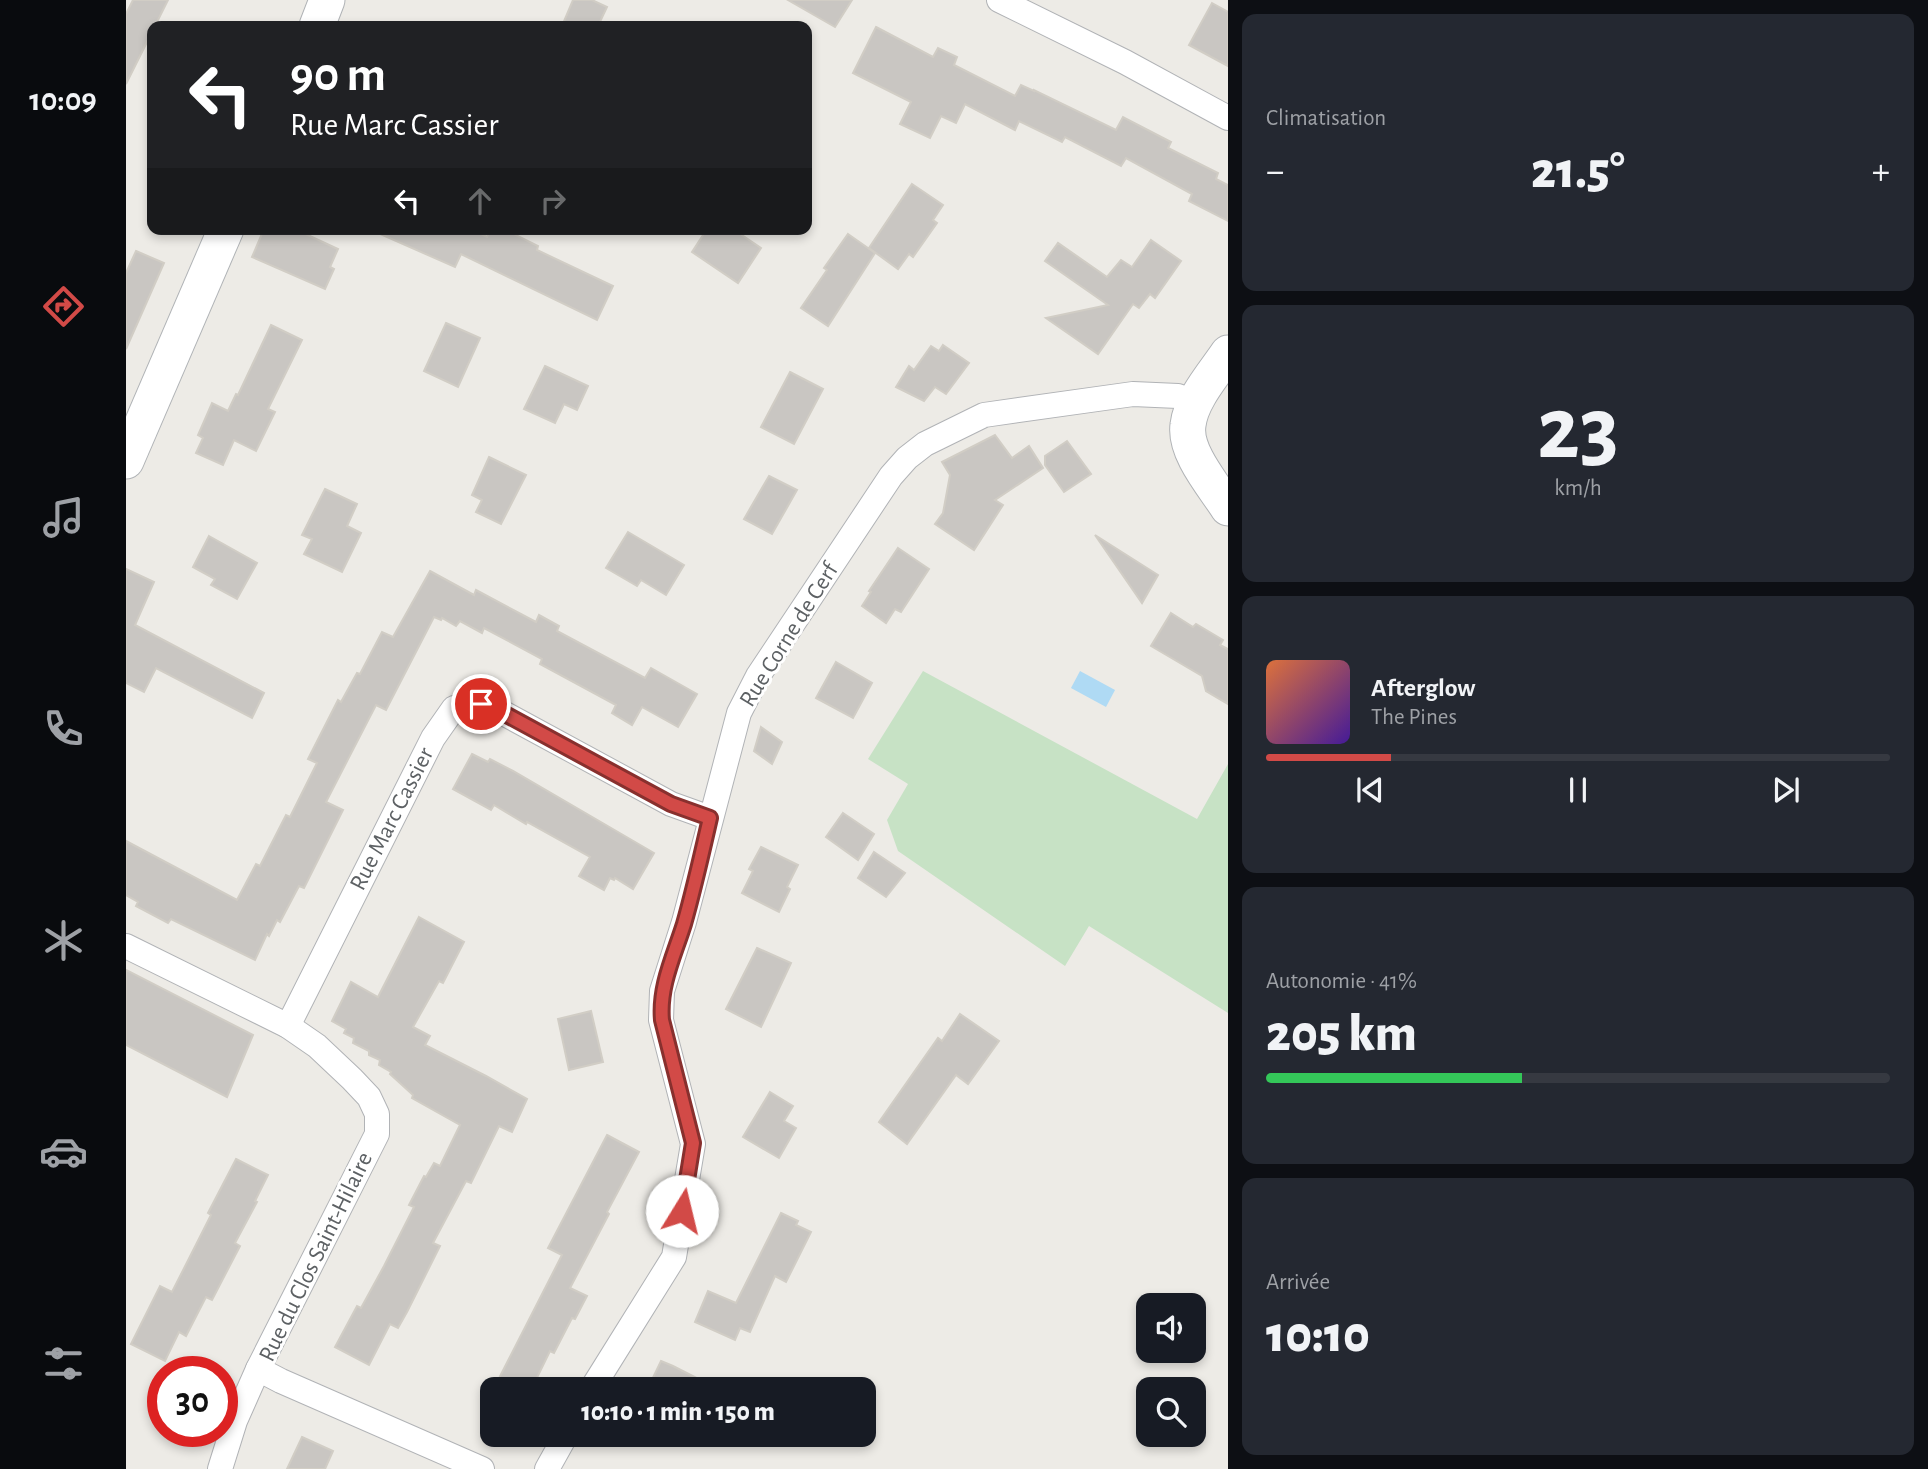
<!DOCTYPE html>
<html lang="fr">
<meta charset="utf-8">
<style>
:root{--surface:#171b24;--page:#242831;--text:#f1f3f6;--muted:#9ea1a6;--line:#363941;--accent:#d24a47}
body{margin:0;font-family:"Alegreya Sans",sans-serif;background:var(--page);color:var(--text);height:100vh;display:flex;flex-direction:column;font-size:26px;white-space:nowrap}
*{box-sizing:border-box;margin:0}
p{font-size:23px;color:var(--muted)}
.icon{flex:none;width:38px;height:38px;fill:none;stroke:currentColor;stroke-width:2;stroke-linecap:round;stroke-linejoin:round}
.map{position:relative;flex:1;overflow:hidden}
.sheet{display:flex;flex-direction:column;gap:14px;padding:14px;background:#0d0f14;width:700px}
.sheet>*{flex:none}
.hud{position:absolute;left:21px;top:21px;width:665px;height:214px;border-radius:14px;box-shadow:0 4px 10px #0003;background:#202124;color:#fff;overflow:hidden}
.fabs{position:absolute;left:1010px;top:1293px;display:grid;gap:14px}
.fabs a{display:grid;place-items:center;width:70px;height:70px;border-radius:14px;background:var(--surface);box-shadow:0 4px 10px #0003;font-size:35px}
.speed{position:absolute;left:21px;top:1356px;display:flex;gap:14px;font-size:35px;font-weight:700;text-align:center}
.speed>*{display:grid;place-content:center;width:91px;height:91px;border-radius:50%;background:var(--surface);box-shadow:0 4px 10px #0003;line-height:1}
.speed .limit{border:10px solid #d22;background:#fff;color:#111}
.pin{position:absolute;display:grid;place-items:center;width:60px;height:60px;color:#fff;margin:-30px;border:4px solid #fff;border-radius:50%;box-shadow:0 2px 7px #0007}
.me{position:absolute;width:77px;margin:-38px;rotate:9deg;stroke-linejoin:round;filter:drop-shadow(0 0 5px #0008)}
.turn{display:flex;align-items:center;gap:24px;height:147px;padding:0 28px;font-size:32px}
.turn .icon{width:91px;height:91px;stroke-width:2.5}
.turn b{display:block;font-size:49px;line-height:60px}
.lanes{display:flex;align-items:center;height:66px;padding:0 28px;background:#0003;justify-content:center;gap:35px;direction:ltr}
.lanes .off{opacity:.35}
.big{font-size:52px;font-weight:800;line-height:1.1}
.sheet .tile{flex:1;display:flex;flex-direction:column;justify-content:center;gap:10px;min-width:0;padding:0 24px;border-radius:14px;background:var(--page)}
.sheet .dial{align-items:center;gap:0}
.dial b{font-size:91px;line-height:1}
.song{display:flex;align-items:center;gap:21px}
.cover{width:84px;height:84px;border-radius:10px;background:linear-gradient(135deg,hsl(20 70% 55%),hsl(260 70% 35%))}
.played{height:7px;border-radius:4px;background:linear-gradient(90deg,var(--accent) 20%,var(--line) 20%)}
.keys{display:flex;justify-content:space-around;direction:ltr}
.heat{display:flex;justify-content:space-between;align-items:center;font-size:38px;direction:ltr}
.charge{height:10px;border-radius:5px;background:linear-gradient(90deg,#34c759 41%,var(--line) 0)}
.trip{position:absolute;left:354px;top:1377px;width:396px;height:70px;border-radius:14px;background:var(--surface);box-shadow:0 4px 10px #0003;font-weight:800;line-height:70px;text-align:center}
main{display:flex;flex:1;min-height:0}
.dock{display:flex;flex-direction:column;width:126px;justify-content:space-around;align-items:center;background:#090b0e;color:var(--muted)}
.dock .icon{width:49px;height:49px}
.dock .selected{color:var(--accent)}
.dock b{font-size:32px;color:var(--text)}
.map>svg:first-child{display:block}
.green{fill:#c7e2c5}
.water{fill:#afdaf4}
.building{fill:#c9c6c2;stroke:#d1cdc5;stroke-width:2}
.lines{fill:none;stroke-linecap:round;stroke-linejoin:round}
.street-casing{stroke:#b1b3b6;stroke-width:26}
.secondary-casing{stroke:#b0b3b6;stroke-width:37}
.street{stroke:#fff;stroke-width:24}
.secondary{stroke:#fff;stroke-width:35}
.route-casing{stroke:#88302e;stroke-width:18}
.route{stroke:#d24a47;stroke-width:12}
.labels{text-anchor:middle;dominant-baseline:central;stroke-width:6;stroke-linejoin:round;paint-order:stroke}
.street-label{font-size:24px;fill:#5d6164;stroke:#fff}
</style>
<main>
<nav class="dock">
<b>10:09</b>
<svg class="icon selected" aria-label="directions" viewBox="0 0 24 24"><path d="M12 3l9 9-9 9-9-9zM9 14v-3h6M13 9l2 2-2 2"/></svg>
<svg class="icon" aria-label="music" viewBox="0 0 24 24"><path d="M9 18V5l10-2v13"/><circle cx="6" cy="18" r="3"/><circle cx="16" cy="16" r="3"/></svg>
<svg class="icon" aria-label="phone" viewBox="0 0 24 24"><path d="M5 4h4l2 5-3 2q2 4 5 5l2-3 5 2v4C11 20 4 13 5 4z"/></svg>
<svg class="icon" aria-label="climate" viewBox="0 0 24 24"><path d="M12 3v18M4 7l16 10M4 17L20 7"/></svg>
<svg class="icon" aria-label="car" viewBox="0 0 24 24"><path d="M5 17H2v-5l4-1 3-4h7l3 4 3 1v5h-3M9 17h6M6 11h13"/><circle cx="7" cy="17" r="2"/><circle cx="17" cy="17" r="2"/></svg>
<svg class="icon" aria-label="filters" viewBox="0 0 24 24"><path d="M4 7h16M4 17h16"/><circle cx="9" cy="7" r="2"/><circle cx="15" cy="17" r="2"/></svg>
</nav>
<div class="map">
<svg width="1102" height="1469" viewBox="0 0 1102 1469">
<rect width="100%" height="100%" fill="#edebe6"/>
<path class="green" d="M797 671 1071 819 1102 764V1013L963 926 939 966 772 851 761 820 782 784 742 759Z"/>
<path class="water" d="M954 671 989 690 980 707 945 688Z"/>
<g class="building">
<path d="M7 0H42L29 26H26V32L0 84V14Z"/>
<path d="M447 0H466L481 7 472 26H436Z"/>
<path d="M662 0H726L709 27Z"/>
<path d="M1086 3 1102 12V66L1063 45Z"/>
<path d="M750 27 807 57 812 48 831 57 828 65 889 96 895 85 908 91V90L990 130 997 117 1045 142 1042 148 1092 173 1090 179 1102 185V221L1063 201 1066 194 1000 158 995 166 939 137 936 142 893 121 889 130 839 104 830 123 815 116 804 138 774 124 785 102 727 73Z"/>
<path d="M786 184 817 205 807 220 811 223 787 257 783 254 772 269 743 248Z"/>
<path d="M138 229H169L212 249 204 267 208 269 199 289 126 257Z"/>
<path d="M243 229H345L361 237 365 229H378L412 246 411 250 487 286 471 320 335 254 329 267Z"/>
<path d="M581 229H607L635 248 612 283 566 252Z"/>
<path d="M722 234 749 253 702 326 675 308 701 270 698 268Z"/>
<path d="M1025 240 1055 261 1029 298 1024 294 1013 308 1007 304 972 354 920 318 982 305 919 261 932 243 981 277 995 260 1006 267Z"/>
<path d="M10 251 38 263 0 349V273Z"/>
<path d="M320 323 354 338 332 387 298 371Z"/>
<path d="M145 325 176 340 142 409 149 412 130 451 108 440 97 465 70 453 77 438 72 435 86 403 102 411 110 394 112 395Z"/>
<path d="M817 345 843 363 820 394 809 387 798 401 770 387 783 366 788 370 805 346 813 351Z"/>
<path d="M419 366 462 386 451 410 438 404 429 423 398 409Z"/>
<path d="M664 372 697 389 668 444 635 427Z"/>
<path d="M869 435 886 458 903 446 917 468 869 500 877 505 848 550 809 524 817 513 824 475 816 462Z"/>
<path d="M941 441 965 474 938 492 919 465V456Z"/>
<path d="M363 457 400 475 375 524 350 512 356 500 346 495Z"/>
<path d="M643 476 671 490 646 534 618 519Z"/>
<path d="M199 489 231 504 221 526 235 533 216 572 178 554 186 539 176 535Z"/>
<path d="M502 532 558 565 540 595 515 580 511 586 480 568Z"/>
<path d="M969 535 1032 575 1016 603Z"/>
<path d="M83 536 131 563 111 599 85 585 89 579 67 567Z"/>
<path d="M772 548 803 569 775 612 769 609 760 623 736 606 745 592 743 591Z"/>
<path d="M0 569 28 582 9 625 138 693 126 718 30 668 18 692 0 683Z"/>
<path d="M304 571 348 595 350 590 410 622 413 615 433 626 431 631 519 678 525 668 571 694 552 727 516 707 506 725 486 713 490 705 414 664 416 659 358 628 356 633 334 621 330 626 316 618 315 620 308 617 260 710 250 705 200 802 217 810 178 888 173 886 154 922 151 920 143 936 141 934 129 960 45 919 42 923 10 906 12 902 0 895V841L111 900 130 864 134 866 160 815 164 817 191 763 182 759 212 700 215 702 231 673 234 674 256 632 267 637Z"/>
<path d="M1045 613 1067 627 1070 624 1097 640 1094 645 1102 649V704L1080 691 1076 676 1025 646Z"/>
<path d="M710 662 746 683 727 718 690 698Z"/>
<path d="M635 727 656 742 646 764 628 751Z"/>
<path d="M346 754 362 762 364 759 387 771 528 853 507 889 489 878 488 880 484 878 478 890 453 876 464 857 401 822 400 824 368 805 365 810 327 789Z"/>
<path d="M717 813 748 834 732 860 700 837Z"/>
<path d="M635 847 672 865 661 887 664 889 653 912 616 893 627 871 623 869Z"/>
<path d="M748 852 779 873 760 897 732 878Z"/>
<path d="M293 917 338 942 317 983 313 981 287 1027 304 1036 299 1045 360 1076 401 1099 386 1132 373 1126 345 1183 340 1181 307 1243 314 1246 281 1312 272 1328 264 1324 243 1365 209 1347 231 1306 235 1308 258 1266 288 1207 283 1205 298 1176 300 1177 308 1163 314 1166 334 1125 286 1098 287 1095 264 1074 265 1072 253 1065 254 1060 243 1055V1051L227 1043 228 1038 218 1033 220 1029 206 1021 225 982 252 997Z"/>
<path d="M631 948 665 963 635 1027 600 1009Z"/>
<path d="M0 970 127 1035 101 1097 0 1045Z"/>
<path d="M465 1011 477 1062 443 1070 432 1019Z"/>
<path d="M834 1014 873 1041 842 1084 830 1075 781 1144 753 1122 812 1038 816 1041Z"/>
<path d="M644 1092 667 1106 658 1121 670 1128 653 1158 617 1137Z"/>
<path d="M481 1135 513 1152 481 1212 483 1214 444 1288 461 1296 449 1319 446 1318 428 1353 424 1351 405 1390H367L436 1255 422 1248Z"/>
<path d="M110 1159 142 1175 129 1201 131 1202 109 1243 114 1246 86 1300 80 1297 60 1336 53 1332 39 1361 5 1344 34 1286 46 1292 85 1215 82 1213Z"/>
<path d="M655 1213 672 1221 670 1225 685 1232 660 1282 649 1276 624 1332 614 1328 609 1340 569 1322 582 1291 610 1303Z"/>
<path d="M535 1361 547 1366 594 1390H521Z"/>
<path d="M176 1437 207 1451 199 1469H161Z"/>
</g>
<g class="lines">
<g class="street-casing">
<g id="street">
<path d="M873 0 999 62 1102 118"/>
<path d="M0 946 162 1026 191 1046 226 1079 243 1097 251 1114V1134L132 1369 109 1421 94 1469"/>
<path d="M162 1026 307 738 328 708C342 704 353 703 368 708L545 804 584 818"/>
<path d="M132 1369 155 1381 356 1469"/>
<path d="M465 1390 548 1257 567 1144 535 1020 536 991 558 922 613 713 632 676 765 476 781 458 799 444 858 415 1007 394 1052 396 1069 402"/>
<path d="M421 1469 440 1435"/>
</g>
</g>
<g class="secondary-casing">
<g id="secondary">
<path d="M191 26 201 0"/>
<path d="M1102 353C1088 374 1065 399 1062 425 1058 452 1088 486 1102 508"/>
<path d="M0 461 100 229"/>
</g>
</g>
<use href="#street" class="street"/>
<use href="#secondary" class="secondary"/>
</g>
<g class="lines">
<g class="route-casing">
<path id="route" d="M355 704 368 708 545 804 584 818C576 853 568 889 558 924 548 956 533 986 536 1020L567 1143 556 1211"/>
</g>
<use href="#route" class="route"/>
</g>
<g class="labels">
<g class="street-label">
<text transform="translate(663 635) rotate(-58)">Rue Corne de Cerf</text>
<text transform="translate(266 819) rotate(-63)">Rue Marc Cassier</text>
<text transform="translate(190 1257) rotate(-64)">Rue du Clos Saint-Hilaire</text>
</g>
</g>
</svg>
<div class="fabs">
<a><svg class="icon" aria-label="sound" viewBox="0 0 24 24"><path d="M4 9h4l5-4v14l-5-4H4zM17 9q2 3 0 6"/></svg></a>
<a><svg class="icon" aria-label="search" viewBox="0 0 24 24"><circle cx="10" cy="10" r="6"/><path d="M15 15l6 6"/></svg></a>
</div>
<div class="speed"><div class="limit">30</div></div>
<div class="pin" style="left:355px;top:704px;background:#d93025"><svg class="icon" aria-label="arrive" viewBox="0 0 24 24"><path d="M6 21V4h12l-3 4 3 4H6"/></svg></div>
<svg class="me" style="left:556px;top:1211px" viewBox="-20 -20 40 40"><circle r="19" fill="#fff"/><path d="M0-13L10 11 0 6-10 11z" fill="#d24a47"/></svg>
<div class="trip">10:10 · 1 min · 150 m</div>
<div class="hud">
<div class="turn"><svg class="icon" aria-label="left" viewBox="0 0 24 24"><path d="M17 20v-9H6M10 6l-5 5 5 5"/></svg><div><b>90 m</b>Rue Marc Cassier</div></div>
<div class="lanes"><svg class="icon" aria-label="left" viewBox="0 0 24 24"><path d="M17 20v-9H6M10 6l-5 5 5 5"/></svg><svg class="icon off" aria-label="ahead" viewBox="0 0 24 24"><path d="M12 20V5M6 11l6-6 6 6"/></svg><svg class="icon off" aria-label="right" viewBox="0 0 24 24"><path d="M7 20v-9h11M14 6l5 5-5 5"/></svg></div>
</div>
</div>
<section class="sheet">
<div class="tile"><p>Climatisation</p>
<div class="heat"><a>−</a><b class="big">21.5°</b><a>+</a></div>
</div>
<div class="tile dial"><b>23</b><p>km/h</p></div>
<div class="tile">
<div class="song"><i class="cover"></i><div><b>Afterglow</b><p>The Pines</p></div></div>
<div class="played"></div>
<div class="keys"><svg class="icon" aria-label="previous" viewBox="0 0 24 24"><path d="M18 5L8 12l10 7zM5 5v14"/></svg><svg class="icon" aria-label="pause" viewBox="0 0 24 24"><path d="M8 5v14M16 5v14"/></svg><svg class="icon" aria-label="next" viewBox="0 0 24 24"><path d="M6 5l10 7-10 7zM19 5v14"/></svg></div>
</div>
<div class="tile"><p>Autonomie · 41%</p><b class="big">205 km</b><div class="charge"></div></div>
<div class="tile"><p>Arrivée</p><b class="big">10:10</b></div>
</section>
</main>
